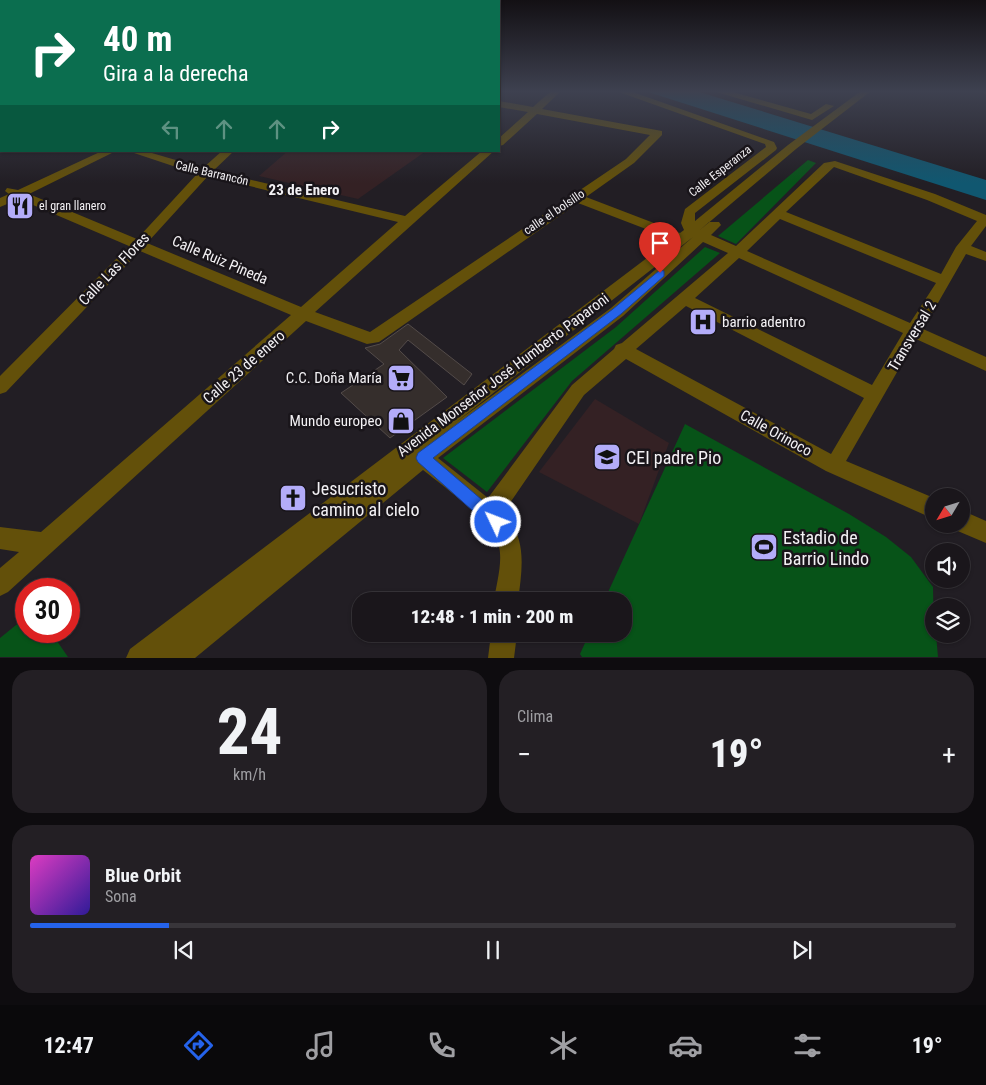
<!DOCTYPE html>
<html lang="es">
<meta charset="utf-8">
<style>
:root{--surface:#1a161b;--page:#231f24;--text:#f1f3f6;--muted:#9f9fa3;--line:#38353a;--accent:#2563eb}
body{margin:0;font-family:"Roboto Condensed",sans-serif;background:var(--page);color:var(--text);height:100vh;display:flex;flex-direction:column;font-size:19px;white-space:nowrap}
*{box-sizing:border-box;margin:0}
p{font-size:16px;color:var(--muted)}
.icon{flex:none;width:28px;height:28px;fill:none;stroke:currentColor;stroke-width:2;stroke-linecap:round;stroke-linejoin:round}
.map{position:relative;height:658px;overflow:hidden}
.side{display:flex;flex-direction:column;gap:12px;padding:12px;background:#0e0c0f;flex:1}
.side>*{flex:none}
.hud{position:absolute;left:0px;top:0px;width:500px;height:152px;box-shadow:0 1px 4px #0004,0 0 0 1px var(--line);background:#0b6e4f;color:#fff;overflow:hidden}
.needle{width:32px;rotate:232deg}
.controls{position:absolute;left:925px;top:488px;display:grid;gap:10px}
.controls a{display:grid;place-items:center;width:45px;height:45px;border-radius:50%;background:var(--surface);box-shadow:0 1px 4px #0004,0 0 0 1px var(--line);font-size:25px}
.speed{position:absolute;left:15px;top:578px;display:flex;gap:10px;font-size:25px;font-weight:700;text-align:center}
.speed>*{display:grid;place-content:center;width:65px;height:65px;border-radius:50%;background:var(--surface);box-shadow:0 1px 4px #0004,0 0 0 1px var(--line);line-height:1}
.speed .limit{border:8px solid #d22;background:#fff;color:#111}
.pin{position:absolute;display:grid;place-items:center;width:42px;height:42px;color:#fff;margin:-51px -21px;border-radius:50% 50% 50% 0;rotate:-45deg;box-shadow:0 0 5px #0007}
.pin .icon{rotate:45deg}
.me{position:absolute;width:55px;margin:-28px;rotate:313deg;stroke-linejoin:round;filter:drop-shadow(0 0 4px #0008)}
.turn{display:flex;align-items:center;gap:18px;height:105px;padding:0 20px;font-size:22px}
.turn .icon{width:65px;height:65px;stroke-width:2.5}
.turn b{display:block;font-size:35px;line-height:42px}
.lanes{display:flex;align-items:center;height:48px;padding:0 20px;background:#0003;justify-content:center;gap:25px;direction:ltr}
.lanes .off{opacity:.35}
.big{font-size:38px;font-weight:800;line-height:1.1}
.side .tile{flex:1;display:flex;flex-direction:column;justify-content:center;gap:8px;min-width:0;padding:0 18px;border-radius:20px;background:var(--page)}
.side .dial{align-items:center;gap:0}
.dial b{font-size:65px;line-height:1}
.song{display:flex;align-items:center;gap:15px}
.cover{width:60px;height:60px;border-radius:8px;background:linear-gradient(135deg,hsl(310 70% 55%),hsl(250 70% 35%))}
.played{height:5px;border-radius:2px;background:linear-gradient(90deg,var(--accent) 15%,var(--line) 15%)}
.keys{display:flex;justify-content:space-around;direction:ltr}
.heat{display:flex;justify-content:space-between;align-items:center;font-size:28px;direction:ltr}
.side .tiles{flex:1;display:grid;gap:12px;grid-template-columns:1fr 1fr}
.tile:last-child{grid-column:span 2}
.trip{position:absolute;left:352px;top:592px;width:280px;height:50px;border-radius:20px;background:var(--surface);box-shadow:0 1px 4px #0004,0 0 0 1px var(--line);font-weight:800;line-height:50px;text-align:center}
.menu{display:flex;height:80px;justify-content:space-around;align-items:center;background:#0a090b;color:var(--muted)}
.menu .icon{width:35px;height:35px}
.menu .on{color:var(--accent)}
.menu b{font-size:22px;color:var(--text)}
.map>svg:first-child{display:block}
.education{fill:#342124}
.green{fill:#075318}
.water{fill:#105770}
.building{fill:#352e2c;stroke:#534b49}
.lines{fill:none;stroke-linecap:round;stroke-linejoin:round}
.minor{fill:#63500a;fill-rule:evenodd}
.route{fill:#2563eb;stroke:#184099}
.labels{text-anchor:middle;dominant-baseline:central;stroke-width:5;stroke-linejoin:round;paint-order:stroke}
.far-street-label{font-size:12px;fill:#f3f1f4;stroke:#19151a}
.far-poi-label{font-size:12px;fill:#f3f1f4;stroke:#19151a;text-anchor:start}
.far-quarter-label{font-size:15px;font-weight:bold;fill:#f3f1f4;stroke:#19151a}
.street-label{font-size:15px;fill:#f3f1f4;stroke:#19151a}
.poi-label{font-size:15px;fill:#f3f1f4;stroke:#19151a;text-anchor:end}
.near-poi-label{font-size:18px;fill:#f3f1f4;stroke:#19151a;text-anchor:start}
</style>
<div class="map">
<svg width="986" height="658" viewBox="0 0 986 658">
<rect width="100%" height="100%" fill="#221e24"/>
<g class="education">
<path d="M288 151H426L358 199 259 176Z"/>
<path d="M595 399 669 443 639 524 539 472Z"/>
</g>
<g class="green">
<path d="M808 160 816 163 736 244 718 236Z"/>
<path d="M705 247 720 253 572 381 487 492 443 458 616 327Z"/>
<path d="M685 424 849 514 886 537 911 557 933 587 934 634H936L938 657H582L580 654 589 634H624V601H604Z"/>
<path d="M26 617V631H50L68 657H0V638Z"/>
</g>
<path class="water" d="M645 91H696L986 180V200Z"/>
<path class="building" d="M408 324 472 374 464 385 408 340 399 350 447 397 390 438 341 393 384 364 365 348 380 344Z"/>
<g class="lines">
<g class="minor">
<path d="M551 91H561L542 109 662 131V135L634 163 586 197 680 233 684 230 681 223 685 209 766 147 765 144 616 91H630L774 142 777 148 776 150 695 213V221L788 145 861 91H871L796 149 700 230 709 222H719L721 225 711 235 736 246 824 163 835 161 935 194 986 215V226L971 246 986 252V261L966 254 923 329 986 357V371L916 339 846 461 934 498V519L826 471 626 359 584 395 503 513C528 538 522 569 518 601H494C496 584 504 560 498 543 491 521 442 485 423 470L195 658H126L130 649 672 239 578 203 379 342 367 344 306 321 8 592 0 596V568L19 552 0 549V527L41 532 291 315 140 251 6 392 0 394V376L129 246 19 199 0 207V198L9 194 5 191 7 188 18 190 102 151H116L29 194 137 239 197 174 128 151H145L203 168 222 151H234L213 171 405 216 482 151H494L315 312 370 332 626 159 650 135 537 114 503 145 499 146V138L528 112 499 107V101L533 107ZM834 167 927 200 977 221 956 247 941 274 786 212ZM208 176 398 222 301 307 147 243ZM780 219 936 283 910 323 747 251ZM693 237 611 308 455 423ZM703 242 728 253 622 343 616 345 614 349 572 385 488 498 438 458 623 316ZM739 258 903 333 872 385 695 298ZM686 306 864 398 831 454 636 349Z"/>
<path d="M713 91H729L811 114 826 104 834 106 812 120Z"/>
<path d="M981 91H986V95Z"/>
<rect x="0" y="101" width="1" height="7"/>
<path d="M961 510 986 521V543L953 529 951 524H961Z"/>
<path d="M491 634H517L514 658H488Z"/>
</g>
</g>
<linearGradient id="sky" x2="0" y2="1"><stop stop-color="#131014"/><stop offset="0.5" stop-color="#3e4150"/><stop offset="1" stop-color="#3e4150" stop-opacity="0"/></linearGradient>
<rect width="986" height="183" fill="url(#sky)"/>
<path class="route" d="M660 270 664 271V276L621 314 433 458 502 517 504 522 502 527 496 529 491 527 418 462 416 458 418 453 613 309Z"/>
<defs>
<g id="restaurant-square" transform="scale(1.4375)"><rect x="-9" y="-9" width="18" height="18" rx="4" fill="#b3acf9" stroke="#19151a"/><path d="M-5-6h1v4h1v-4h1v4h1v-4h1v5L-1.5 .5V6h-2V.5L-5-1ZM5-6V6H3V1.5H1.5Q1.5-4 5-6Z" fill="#111"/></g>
<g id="hospital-square" transform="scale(1.4375)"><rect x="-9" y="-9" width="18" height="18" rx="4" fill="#b3acf9" stroke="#19151a"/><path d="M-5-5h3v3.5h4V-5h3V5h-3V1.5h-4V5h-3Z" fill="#111"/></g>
<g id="supermarket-square" transform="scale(1.4375)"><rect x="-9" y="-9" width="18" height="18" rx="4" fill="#b3acf9" stroke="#19151a"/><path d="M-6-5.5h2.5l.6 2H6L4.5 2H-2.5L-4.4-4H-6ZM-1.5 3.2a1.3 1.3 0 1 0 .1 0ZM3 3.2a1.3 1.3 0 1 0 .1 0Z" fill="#111"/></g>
<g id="shop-square" transform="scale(1.4375)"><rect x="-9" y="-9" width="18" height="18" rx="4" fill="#b3acf9" stroke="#19151a"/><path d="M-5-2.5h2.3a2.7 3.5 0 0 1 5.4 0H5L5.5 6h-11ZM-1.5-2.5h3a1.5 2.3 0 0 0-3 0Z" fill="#111"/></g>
<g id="school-square" transform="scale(1.4375)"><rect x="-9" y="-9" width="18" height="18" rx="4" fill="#b3acf9" stroke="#19151a"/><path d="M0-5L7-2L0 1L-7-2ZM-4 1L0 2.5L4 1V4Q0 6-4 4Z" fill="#111"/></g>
<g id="church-square" transform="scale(1.4375)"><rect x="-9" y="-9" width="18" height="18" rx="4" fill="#b3acf9" stroke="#19151a"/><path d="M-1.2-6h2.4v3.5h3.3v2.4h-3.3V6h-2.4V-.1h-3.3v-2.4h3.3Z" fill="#111"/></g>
<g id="stadium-square" transform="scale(1.4375)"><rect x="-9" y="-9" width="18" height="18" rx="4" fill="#b3acf9" stroke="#19151a"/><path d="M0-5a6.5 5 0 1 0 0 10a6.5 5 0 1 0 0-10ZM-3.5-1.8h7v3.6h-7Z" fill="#111"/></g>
</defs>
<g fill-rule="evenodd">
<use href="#restaurant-square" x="20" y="206"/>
<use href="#hospital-square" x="703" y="322"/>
<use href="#supermarket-square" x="401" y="378"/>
<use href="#shop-square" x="401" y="421"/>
<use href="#school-square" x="607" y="457"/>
<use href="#church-square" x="293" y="498"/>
<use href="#stadium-square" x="764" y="547"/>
</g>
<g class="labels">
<g class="far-street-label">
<text transform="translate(720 171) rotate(-38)">Calle Esperanza</text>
<text transform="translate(212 173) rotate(13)">Calle Barrancón</text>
<text transform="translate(554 212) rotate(-34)">calle el bolsillo</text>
</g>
<g class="far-poi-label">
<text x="39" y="206">el gran llanero</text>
</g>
<g class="far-quarter-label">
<text x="304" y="190">23 de Enero</text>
</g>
<g class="street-label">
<text transform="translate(220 260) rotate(23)">Calle Ruiz Pineda</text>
<text transform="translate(114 269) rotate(-46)">Calle Las Flores</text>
<text transform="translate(912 336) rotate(-59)">Transversal 2</text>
<text transform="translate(244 367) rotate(-41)">Calle 23 de enero</text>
<text transform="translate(503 375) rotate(-37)">Avenida Monseñor José Humberto Paparoni</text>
<text transform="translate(776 433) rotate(29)">Calle Orinoco</text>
</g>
<g class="poi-label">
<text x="722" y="322" text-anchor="start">barrio adentro</text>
<text x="382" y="378">C.C. Doña María</text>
<text x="382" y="421">Mundo europeo</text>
</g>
<g class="near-poi-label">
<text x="626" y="457">CEI padre Pio</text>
<text x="312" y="488">Jesucristo<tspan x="312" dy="21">camino al cielo</tspan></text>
<text x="783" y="537">Estadio de<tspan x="783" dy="21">Barrio Lindo</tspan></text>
</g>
</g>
</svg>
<div class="controls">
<a><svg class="needle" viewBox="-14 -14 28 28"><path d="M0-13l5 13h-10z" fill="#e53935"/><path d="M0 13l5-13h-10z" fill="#9f9fa3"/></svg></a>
<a><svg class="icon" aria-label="sound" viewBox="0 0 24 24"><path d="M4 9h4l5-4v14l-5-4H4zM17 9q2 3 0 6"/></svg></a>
<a><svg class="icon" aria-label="layers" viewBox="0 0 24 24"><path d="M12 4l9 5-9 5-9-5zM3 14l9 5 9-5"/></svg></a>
</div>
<div class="speed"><div class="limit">30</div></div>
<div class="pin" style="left:660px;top:273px;background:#d93025"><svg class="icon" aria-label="arrive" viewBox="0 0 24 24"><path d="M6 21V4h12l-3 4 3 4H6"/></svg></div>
<svg class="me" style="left:496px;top:522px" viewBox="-20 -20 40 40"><circle r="17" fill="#2563eb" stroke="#fff" stroke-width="3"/><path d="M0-11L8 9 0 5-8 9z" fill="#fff"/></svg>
<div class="trip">12:48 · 1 min · 200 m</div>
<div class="hud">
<div class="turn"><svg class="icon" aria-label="right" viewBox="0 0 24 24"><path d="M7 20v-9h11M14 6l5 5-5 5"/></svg><div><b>40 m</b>Gira a la derecha</div></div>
<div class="lanes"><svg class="icon off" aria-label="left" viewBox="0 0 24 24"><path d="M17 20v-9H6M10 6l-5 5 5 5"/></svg><svg class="icon off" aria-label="ahead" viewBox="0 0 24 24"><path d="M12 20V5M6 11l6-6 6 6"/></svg><svg class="icon off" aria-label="ahead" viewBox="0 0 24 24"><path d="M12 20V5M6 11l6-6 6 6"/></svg><svg class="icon" aria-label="right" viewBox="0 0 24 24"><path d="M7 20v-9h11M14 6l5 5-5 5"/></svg></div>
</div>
</div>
<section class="side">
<div class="tiles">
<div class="tile dial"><b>24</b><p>km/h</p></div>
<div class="tile"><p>Clima</p>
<div class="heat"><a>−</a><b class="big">19°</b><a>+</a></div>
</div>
<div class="tile">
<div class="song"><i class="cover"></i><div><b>Blue Orbit</b><p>Sona</p></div></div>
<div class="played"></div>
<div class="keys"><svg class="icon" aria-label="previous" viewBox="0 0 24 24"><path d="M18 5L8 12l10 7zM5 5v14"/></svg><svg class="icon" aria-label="pause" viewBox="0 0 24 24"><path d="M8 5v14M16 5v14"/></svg><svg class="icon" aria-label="next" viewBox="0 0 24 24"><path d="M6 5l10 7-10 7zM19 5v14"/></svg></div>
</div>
</div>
</section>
<nav class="menu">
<b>12:47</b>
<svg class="icon on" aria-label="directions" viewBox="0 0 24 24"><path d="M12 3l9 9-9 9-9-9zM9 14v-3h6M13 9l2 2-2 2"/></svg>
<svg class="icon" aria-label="music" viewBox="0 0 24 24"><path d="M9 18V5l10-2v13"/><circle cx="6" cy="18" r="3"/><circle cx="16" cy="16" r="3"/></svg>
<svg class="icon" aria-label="phone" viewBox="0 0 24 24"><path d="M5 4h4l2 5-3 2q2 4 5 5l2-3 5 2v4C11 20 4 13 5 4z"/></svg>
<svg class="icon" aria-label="climate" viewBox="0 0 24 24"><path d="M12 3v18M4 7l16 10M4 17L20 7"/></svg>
<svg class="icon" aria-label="car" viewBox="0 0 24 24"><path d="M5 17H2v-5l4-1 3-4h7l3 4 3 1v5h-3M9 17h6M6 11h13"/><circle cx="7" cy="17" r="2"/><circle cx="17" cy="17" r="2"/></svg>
<svg class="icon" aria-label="filters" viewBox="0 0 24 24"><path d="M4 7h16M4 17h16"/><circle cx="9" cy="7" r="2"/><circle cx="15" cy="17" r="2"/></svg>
<b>19°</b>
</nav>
